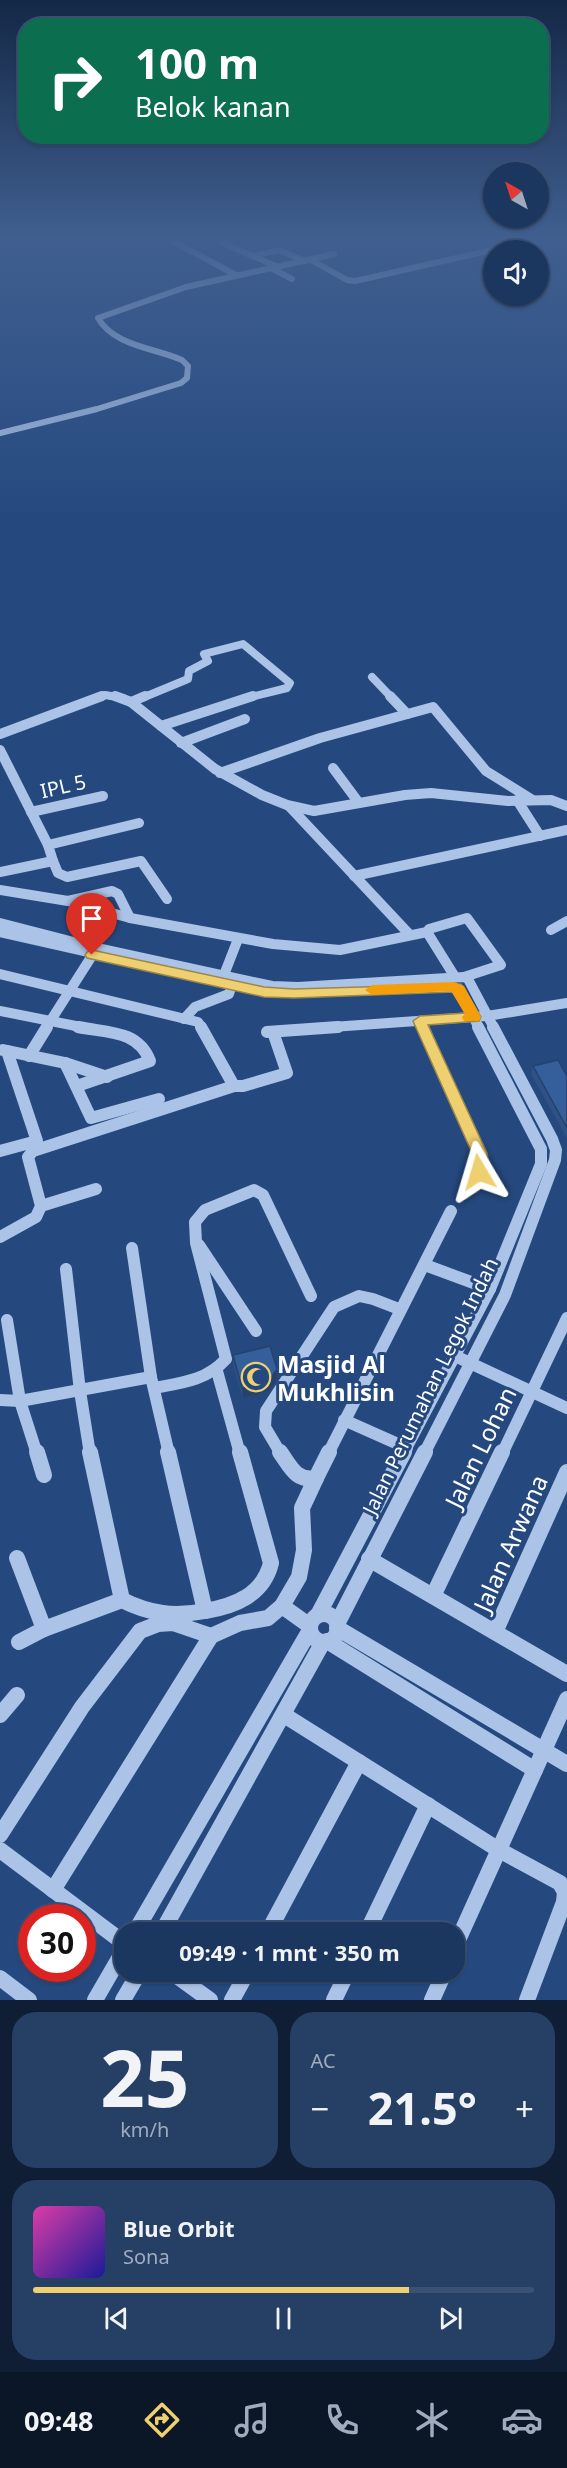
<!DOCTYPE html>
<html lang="id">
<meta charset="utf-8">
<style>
:root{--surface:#1c375f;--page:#253f65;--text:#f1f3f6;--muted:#a0acbd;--line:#3a5174;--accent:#efd070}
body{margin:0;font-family:"Noto Sans",sans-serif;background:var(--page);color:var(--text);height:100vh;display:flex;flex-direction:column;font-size:22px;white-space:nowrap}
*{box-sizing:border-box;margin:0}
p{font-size:20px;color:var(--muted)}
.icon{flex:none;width:33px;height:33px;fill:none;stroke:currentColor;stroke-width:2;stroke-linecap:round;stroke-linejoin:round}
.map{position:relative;height:2000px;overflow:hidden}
.panel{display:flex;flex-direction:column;gap:12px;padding:12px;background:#0f1e34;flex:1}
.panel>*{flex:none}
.guide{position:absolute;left:18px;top:18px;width:531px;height:126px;border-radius:24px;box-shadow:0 2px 4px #0004,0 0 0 2px var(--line);background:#0b6e4f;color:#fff;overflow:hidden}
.needle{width:39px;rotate:321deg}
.controls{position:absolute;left:483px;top:162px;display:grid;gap:12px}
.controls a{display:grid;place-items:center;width:66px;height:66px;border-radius:50%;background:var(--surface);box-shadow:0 2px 4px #0004,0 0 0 2px var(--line);font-size:30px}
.speed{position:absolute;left:18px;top:1904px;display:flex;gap:12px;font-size:30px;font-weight:700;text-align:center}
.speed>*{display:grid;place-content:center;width:78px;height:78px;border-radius:50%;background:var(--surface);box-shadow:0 2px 4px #0004,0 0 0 2px var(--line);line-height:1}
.speed .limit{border:9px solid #d22;background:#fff;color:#111}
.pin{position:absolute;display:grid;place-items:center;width:51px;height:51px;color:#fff;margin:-62px -26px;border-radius:50% 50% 50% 0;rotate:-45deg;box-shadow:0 0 6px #0007}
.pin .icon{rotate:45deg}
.me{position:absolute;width:66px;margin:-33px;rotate:353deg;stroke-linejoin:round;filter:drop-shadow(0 0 4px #0008)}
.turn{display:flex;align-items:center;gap:21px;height:126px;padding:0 18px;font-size:27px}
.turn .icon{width:78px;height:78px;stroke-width:2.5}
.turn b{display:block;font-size:42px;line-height:51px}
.big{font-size:45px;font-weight:700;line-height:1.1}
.panel .widget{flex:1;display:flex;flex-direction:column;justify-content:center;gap:9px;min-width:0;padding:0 21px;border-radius:24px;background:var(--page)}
.panel .dial{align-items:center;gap:0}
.dial b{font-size:78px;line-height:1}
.song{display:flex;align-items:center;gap:18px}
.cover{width:72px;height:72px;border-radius:9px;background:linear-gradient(135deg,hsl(320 70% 55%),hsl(240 70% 35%))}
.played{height:6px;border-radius:3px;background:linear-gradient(90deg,var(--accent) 75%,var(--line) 75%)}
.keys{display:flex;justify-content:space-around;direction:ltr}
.heat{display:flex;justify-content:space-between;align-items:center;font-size:33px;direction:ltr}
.panel .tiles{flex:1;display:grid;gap:12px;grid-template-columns:1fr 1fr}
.widget:last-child{grid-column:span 2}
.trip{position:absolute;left:114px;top:1922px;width:351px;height:60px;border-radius:24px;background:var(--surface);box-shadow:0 2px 4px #0004,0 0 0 2px var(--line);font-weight:700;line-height:60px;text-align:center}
.tab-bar{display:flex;height:96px;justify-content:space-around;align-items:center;background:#0b1626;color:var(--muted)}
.tab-bar .icon{width:42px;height:42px}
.tab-bar .current{color:var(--accent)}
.tab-bar b{font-size:27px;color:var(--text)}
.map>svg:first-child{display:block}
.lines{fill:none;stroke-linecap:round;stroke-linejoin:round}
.minor-far4{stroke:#abc3e6;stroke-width:6}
.minor-far3{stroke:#abc3e6;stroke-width:8}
.minor-far2{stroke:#abc3e6;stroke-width:10}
.minor-far1{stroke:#abc3e6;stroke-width:12}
.minor{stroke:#abc3e6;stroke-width:16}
.wall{fill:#2e5285}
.shaded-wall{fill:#25426c}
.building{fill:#355f9b;stroke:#25426c;stroke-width:1.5}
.route{fill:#efd070;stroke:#9b8749;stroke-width:1.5}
.slow{fill:#f59e0b}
.labels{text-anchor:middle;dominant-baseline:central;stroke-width:6;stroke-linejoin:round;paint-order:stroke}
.street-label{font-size:20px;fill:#fff;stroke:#25497f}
.near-poi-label{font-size:24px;font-weight:bold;fill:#fff;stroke:#25497f;text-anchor:start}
.near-street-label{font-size:24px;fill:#fff;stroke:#25497f}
</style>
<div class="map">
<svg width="567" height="2000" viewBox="0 0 567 2000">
<rect width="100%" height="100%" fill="#25497f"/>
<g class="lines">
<g class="minor-far4">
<path d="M171 240 236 275"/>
<path d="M223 240V243L278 267"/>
<path d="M253 256 279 250 305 261"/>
<path d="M311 260 347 280 355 281 536 240"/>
<path d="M271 268 292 279"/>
<path d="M0 433 97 409 181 383 187 378 188 366 182 360C155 348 114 346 98 318L186 287 334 254"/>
</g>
<g class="minor-far3">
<path d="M372 677 392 698"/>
<path d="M98 698 105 695 123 698"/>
<path d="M142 698 188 679 189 671 208 661 204 654 243 644 290 683 287 688 247 698"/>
</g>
<g class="minor-far2">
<path d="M115 696 131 702 215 769 262 795 287 805 314 811 405 795 431 793 508 801 551 800 567 806"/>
<path d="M390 696 407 714"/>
<path d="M131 702 145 696"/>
<path d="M161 726 253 696"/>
<path d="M0 734 102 696"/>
<path d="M181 743 245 719"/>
<path d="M0 750 48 845"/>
<path d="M333 768 359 803"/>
<path d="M220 773 320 738 433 707 486 771 531 799"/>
<path d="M517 800 540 836"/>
<path d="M289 806 410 935"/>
<path d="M31 812 103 796"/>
<path d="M53 861 58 873 67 877 141 861 167 899"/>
<path d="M0 872 53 861 48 845 139 823"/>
<path d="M354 876 567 830"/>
<path d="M0 890 68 901 130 918 273 944 340 950 427 932 429 929 467 918 501 965 464 977"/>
<path d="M68 901 112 891 118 894 130 918"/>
<path d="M0 923 97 948 272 986 298 987 464 977 468 979 494 1028"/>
<path d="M551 930 567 921"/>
<path d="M0 932 261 991"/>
<path d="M427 932 455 977"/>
<path d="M82 944 105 911"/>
<path d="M0 974 198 1022 202 1028"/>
<path d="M222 980 238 939"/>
<path d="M354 991 449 986 459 990 479 1028"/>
<path d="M0 1011 86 1028"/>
<path d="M184 1019 195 1007 229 994 232 985"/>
<path d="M420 1021 423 1028"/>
<path d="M46 1028 95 951"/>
<path d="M318 1028 487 1016 567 1003"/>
</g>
<g class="minor-far1">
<path d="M201 1027 234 1086"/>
<path d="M423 1027 479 1153 481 1165 479 1172"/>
<path d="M267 1032 338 1027"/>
<path d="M3 1050 65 1063 107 1077"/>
<path d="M29 1056 47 1027"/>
<path d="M65 1063 91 1118 159 1099"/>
<path d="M77 1086 150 1061C138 1030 108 1033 78 1027"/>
<path d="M0 1151 37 1141 7 1051"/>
<path d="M41 1206 96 1189"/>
<path d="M0 1237 36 1217 41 1206 28 1157 33 1151 234 1086H243L287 1073 273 1032"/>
<path d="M199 1245 256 1331"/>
<path d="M132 1248 151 1377 169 1454"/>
<path d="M425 1265 490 1289"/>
<path d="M66 1269 80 1391 90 1454"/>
<path d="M7 1320 20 1401 37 1454"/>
<path d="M455 1356 567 1408"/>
<path d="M217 1371 240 1454"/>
<path d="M154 1388C181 1383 206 1381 226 1359L196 1243 195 1222 205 1210 254 1190 263 1195 311 1296"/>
<path d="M0 1400 20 1401 151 1377"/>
<path d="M344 1420 407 1448"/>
<path d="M281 1454 265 1427 266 1411 334 1307 359 1296 373 1299 399 1309"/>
<path d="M328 1454 451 1211"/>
<path d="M403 1454 490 1289 541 1164V1149L478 1027"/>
<path d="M424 1454 505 1295 555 1160 556 1150 552 1139 493 1027"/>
<path d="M502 1454 567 1318"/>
</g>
<g class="minor">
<path d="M37 1452 44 1475"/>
<path d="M90 1452 122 1600"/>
<path d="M280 1452C290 1466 296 1482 316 1478L329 1452"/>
<path d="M17 1558 44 1629"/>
<path d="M369 1559 567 1674"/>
<path d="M433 1596 502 1452"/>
<path d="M282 1606 299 1577 304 1550 302 1508 316 1478"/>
<path d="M205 1611C235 1606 263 1595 271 1563L240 1452"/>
<circle cx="324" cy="1628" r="14"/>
<path d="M318 1615 404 1452"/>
<path d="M337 1624 425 1452"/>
<path d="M337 1628 567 1764"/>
<path d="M495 1632 567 1472"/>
<path d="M327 1641 535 1770"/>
<path d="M19 1642 44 1629 122 1600C150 1614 174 1617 205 1611L168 1452"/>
<path d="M0 1715 17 1695"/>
<path d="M284 1715 499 1850 560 1883 565 1892 564 1902 527 2000"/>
<path d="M0 1835 82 1707 140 1631 158 1624 173 1623 211 1636"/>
<path d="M0 1850 124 1943"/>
<path d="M53 1890 211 1636 240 1623 268 1618 282 1606 310 1626"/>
<path d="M135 1932 310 1630"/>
<path d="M162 1932 323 1642"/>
<path d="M268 1932 359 1762"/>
<path d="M367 1932 428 1805"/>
<path d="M454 1949 567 1699"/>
<path d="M170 1971 210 2000"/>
<path d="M0 1978 29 2000"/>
<path d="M95 2000 124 1950"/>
<path d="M123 2000 140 1971"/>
<path d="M232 2000 248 1971"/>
<path d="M334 2000 348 1971"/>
<path d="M432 2000 445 1971"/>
</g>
</g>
<g class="wall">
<path d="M533 1066 567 1076V1138L531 1074Z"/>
<path d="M233 1355 277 1379 269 1391 243 1398 233 1365Z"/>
</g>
<path class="shaded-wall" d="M277 1369V1379L269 1391 243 1398 242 1388Z"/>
<g class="building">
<path d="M558 1060 567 1076V1128L533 1066Z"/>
<path d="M270 1346 277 1369 269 1381 242 1388 233 1355Z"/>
</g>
<linearGradient id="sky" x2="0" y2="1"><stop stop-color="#142846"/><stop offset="0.46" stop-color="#405f90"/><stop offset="1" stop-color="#405f90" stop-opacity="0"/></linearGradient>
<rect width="567" height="520" fill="url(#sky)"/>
<path class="route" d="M92 950 264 987 294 989 461 984 481 1017 479 1021 428 1025 487 1153 489 1166 484 1176H473L471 1172 473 1166 472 1153 413 1021 420 1016 465 1013 453 992 294 998 264 997 87 958 85 955 87 952Z"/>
<path class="slow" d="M454 982 464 986 481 1017 479 1021H464L462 1017 465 1014 451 991 372 995 365 990 372 985Z"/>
<defs>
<g id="mosque-ring" transform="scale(1.5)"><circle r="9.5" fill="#25497f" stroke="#efd070" stroke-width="1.5"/><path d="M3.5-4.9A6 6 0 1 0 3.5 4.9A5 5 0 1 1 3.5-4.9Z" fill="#efd070"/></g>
</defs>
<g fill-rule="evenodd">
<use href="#mosque-ring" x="256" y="1377"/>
</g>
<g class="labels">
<g class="street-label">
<text transform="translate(63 786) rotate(-13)">IPL 5</text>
<text transform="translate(430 1386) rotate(-64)">Jalan Perumahan Legok Indah</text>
</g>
<g class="near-poi-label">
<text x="277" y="1363">Masjid Al<tspan x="277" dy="28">Mukhlisin</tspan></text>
</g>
<g class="near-street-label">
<text transform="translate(480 1447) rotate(-64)">Jalan Lohan</text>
<text transform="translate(510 1543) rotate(-66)">Jalan Arwana</text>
</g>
</g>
</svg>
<div class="controls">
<a><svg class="needle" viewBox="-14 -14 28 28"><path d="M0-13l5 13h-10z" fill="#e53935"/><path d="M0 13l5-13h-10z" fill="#a0acbd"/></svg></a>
<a><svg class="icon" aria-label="sound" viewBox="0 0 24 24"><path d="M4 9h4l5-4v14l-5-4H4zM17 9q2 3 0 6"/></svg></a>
</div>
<div class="speed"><div class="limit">30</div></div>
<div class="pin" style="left:92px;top:955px;background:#d93025"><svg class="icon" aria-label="arrive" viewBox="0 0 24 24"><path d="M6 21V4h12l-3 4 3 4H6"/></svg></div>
<svg class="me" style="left:479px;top:1172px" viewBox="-20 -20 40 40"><path d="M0-17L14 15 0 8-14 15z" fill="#efd070" stroke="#fff" stroke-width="4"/></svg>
<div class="trip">09:49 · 1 mnt · 350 m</div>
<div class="guide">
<div class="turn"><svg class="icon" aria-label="right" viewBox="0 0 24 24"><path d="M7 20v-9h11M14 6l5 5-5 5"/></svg><div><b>100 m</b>Belok kanan</div></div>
</div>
</div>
<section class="panel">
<div class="tiles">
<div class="widget dial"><b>25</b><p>km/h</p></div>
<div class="widget"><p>AC</p>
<div class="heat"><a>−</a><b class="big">21.5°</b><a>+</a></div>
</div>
<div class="widget">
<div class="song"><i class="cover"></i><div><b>Blue Orbit</b><p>Sona</p></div></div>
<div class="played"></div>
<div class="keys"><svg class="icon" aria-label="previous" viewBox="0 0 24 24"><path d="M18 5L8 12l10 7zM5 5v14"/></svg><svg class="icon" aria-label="pause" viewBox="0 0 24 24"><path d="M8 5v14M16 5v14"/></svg><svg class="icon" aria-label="next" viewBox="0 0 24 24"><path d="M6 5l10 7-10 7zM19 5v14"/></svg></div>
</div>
</div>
</section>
<nav class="tab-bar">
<b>09:48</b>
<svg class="icon current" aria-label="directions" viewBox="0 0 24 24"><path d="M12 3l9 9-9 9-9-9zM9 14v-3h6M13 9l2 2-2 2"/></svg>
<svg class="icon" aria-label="music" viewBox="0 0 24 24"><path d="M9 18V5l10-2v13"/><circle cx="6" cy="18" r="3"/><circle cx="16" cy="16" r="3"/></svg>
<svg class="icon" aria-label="phone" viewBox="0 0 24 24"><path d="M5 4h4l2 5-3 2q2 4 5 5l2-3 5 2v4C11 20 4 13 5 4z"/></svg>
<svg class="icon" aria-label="climate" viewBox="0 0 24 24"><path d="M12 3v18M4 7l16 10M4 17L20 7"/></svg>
<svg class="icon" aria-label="car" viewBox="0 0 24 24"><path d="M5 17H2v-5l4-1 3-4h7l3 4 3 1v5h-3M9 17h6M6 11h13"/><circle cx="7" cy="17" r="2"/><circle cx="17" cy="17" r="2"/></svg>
</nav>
